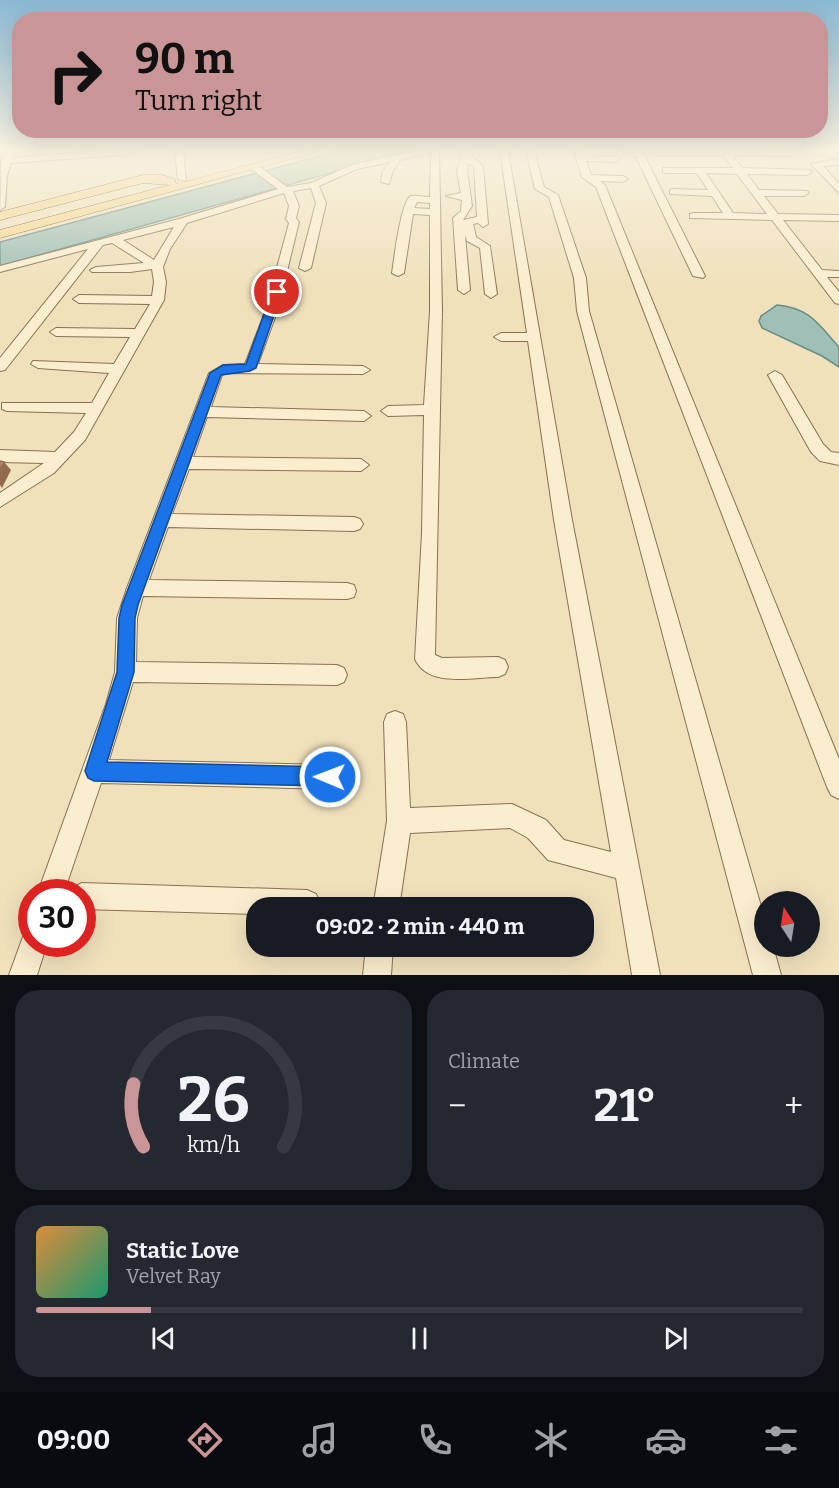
<!DOCTYPE html>
<meta charset="utf-8">
<style>
:root{--surface:#171b24;--page:#242831;--text:#f1f3f6;--muted:#9ea1a6;--line:#363941;--accent:#ca9596}
body{margin:0;font-family:Bitter,serif;background:var(--page);color:var(--text);height:100vh;display:flex;flex-direction:column;font-size:22px;white-space:nowrap}
*{box-sizing:border-box;margin:0}
p{font-size:20px;color:var(--muted)}
.icon{flex:none;width:33px;height:33px;fill:none;stroke:currentColor;stroke-width:2;stroke-linecap:round;stroke-linejoin:round}
.map{position:relative;height:975px;overflow:hidden}
.side{display:flex;flex-direction:column;gap:15px;padding:15px;background:#0d0f14;flex:1}
.side>*{flex:none}
.top-card{position:absolute;left:12px;top:12px;width:816px;height:126px;border-radius:24px;box-shadow:0 6px 24px #0002;background:#ca9596;color:#111;overflow:hidden}
.needle{width:39px;rotate:348deg}
.fabs{position:absolute;left:754px;top:891px;display:grid;gap:12px}
.fabs a{display:grid;place-items:center;width:66px;height:66px;border-radius:50%;background:var(--surface);box-shadow:0 6px 24px #0002;font-size:30px}
.speed{position:absolute;left:18px;top:879px;display:flex;gap:12px;font-size:30px;font-weight:700;text-align:center}
.speed>*{display:grid;place-content:center;width:78px;height:78px;border-radius:50%;background:var(--surface);box-shadow:0 6px 24px #0002;line-height:1}
.speed .limit{border:9px solid #d22;background:#fff;color:#111}
.pin{position:absolute;display:grid;place-items:center;width:51px;height:51px;color:#fff;margin:-26px;border:3px solid #fff;border-radius:50%;box-shadow:0 2px 6px #0007}
.me{position:absolute;width:66px;margin:-33px;rotate:271deg;stroke-linejoin:round;filter:drop-shadow(0 0 4px #0008)}
.turn{display:flex;align-items:center;gap:21px;height:126px;padding:0 24px;font-size:27px}
.turn .icon{width:78px;height:78px;stroke-width:2.5}
.turn b{display:block;font-size:42px;line-height:51px}
.big{font-size:45px;font-weight:700;line-height:1.1}
.side .card{flex:1;display:flex;flex-direction:column;justify-content:center;gap:9px;min-width:0;padding:0 21px;border-radius:24px;background:var(--page)}
.side .dial{align-items:center;gap:0}
.dial svg{height:156px;overflow:visible;fill:none;stroke:var(--line);stroke-width:7;stroke-linecap:round;text-anchor:middle}
.dial text{fill:var(--text);stroke:none}
.song{display:flex;align-items:center;gap:18px}
.cover{width:72px;height:72px;border-radius:9px;background:linear-gradient(135deg,hsl(30 70% 55%),hsl(160 70% 35%))}
.played{height:6px;border-radius:3px;background:linear-gradient(90deg,var(--accent) 15%,var(--line) 15%)}
.keys{display:flex;justify-content:space-around;direction:ltr}
.heat{display:flex;justify-content:space-between;align-items:center;font-size:33px;direction:ltr}
.side .tiles{flex:1;display:grid;gap:15px;grid-template-columns:1fr 1fr}
.card:last-child{grid-column:span 2}
.trip{position:absolute;left:246px;top:897px;width:348px;height:60px;border-radius:24px;background:var(--surface);box-shadow:0 6px 24px #0002;font-weight:700;line-height:60px;text-align:center}
.menu{display:flex;height:96px;justify-content:space-around;align-items:center;background:#090b0e;color:var(--muted)}
.menu .icon{width:42px;height:42px}
.menu .on{color:var(--accent)}
.menu b{font-size:27px;color:var(--text)}
.map>svg:first-child{display:block}
.water{fill:#a0c0b7;stroke:#678e85;stroke-width:1.5}
.lines{fill:none;stroke-linecap:round;stroke-linejoin:round}
.minor-casing{stroke:#887054;stroke-width:2}
.major-casing{stroke:#553e29;stroke-width:1}
.minor{fill:#fbeecf;fill-rule:evenodd}
.major{fill:#f7d890;fill-rule:evenodd}
.shaded-wall{fill:#926b4e}
.building{fill:#d0996f;stroke:#926b4e;stroke-width:1.5}
.route{fill:#1a73e8;stroke:#114b97;stroke-width:1.5}
</style>
<div class="map">
<svg width="839" height="975" viewBox="0 0 839 975">
<rect width="100%" height="100%" fill="#f0e1bb"/>
<g class="water">
<path d="M339 151H409L0 266V242Z"/>
<path d="M777 305C810 308 818 324 839 347V367L822 356 762 328 759 321 761 316Z"/>
</g>
<g class="lines">
<g class="minor-casing">
<g id="minor">
<path d="M7 151H13V158L98 151H138L134 154 11 163 7 176 5 207 0 210 1 161Z"/>
<path d="M175 151H183L186 181 178 179Z"/>
<path d="M417 151H439L442 311 435 655 442 658 498 657 505 660 508 667 505 674 498 677C472 677 428 688 415 659L422 533 424 415 388 416 381 411 388 406 424 405 430 311V215L413 214 404 273 398 276 392 273C394 260 401 200 411 196 416 195 425 197 430 197L431 153 400 160 393 171 389 184 381 182 383 171 390 162 357 169 319 186 326 203 311 268 305 271 299 268 316 203 311 188 293 191 299 206 296 218 299 222 277 312 258 364 363 366 370 370 363 374 226 373 222 375 211 407 364 411 371 416 364 421 207 417 193 457 361 459 369 465 361 471 189 469 172 514 354 517 360 519 363 524 360 529 354 531 168 527 149 580 347 583 354 585 356 591 354 597 347 599 143 596 137 618 136 662 337 665 344 668 347 675 344 682 337 685 133 682 109 760 330 765 338 769 342 777 338 785 330 789 101 783 64 892H38L106 704 115 672 117 618 127 588 209 373 223 365 245 364 265 312 289 223 286 219 289 206 284 193 187 223 170 249 163 267 166 282 164 300 85 440 54 473 0 507V493L44 463 0 462V450L55 452 74 432 86 413 7 411 2 409V403H92L109 373 38 368 31 364 33 361 114 364 130 337 56 336 50 332 56 328 135 329 150 304 79 303 73 299 79 295 152 296 154 282 152 269 130 272H92L90 270 96 267 144 263 112 243 103 245 5 370 0 371V358L88 249 0 272V266L179 219 278 189 251 169V165H257L287 187 311 183 352 165ZM417 202 430 203V209L414 208ZM174 227 154 260 123 240Z"/>
<path d="M458 151H466L483 166 488 224 483 227 478 223 473 224 476 237 490 246 497 294 491 298 485 294 480 248 467 241 465 235 470 290 464 294 458 290 453 218 461 211 462 200 446 196 461 193 457 171 461 157ZM468 163 474 167 477 217 463 220 472 206 467 171Z"/>
<path d="M500 151H508L572 520 660 975H632L616 878 548 860 528 838 510 828 410 833 399 908H373L387 821 384 722 387 714 395 711 403 714 406 722 410 808 512 804 546 820 564 840 611 852 554 520 528 341H501L494 337 501 333H527Z"/>
<path d="M526 151H534L544 187 558 195 586 278 589 311 765 920V946H773L781 975H753L577 311 574 278 549 197 535 189Z"/>
<path d="M574 151H582L584 155 618 157 619 159 615 162 586 161 591 175 623 176 628 179 623 182 600 181 605 185 839 759V799L831 795 827 787 596 187 582 177Z"/>
<path d="M620 151H642L705 276 703 278 693 276 636 157Z"/>
<path d="M650 151H792V155L789 156 732 155 742 168 810 170 812 172 807 175 747 174 759 190 807 191 809 193 804 196H764L778 214 839 215V221L783 220 822 270 839 271V277H827L839 292V304L835 303 772 220 690 218V214L694 213H723L712 196 670 194V190L673 189 708 190 697 173H666L663 172V168H733L723 155H654ZM706 173 737 174 767 214 733 213Z"/>
<path d="M795 151H831L838 154 834 157Z"/>
<path d="M839 159V165L823 166 839 184V193L811 164Z"/>
<path d="M775 371 782 375 823 444 831 452 839 453V465L820 461 811 452 768 375Z"/>
<path d="M82 883 307 890 316 894 320 903 318 908H256V914L82 909V892H71L73 887Z"/>
<path d="M32 932V944H47L37 975H9L24 934Z"/>
<path d="M366 946H393L391 975H363Z"/>
</g>
</g>
<g class="major-casing">
<path id="major" d="M302 151H320L0 238V230L170 185 143 183 0 220V212L143 175H162L175 179 176 184Z"/>
</g>
<use href="#minor" class="minor"/>
<use href="#major" class="major"/>
</g>
<path class="shaded-wall" d="M4 462 11 470 2 488 0 485V470Z"/>
<path class="building" d="M0 461 4 462 0 470Z"/>
<linearGradient id="sky" x2="0" y2="1"><stop stop-color="#8bb9d4"/><stop offset="0.52" stop-color="#f8f2e0"/><stop offset="1" stop-color="#f8f2e0" stop-opacity="0"/></linearGradient>
<rect width="839" height="288" fill="url(#sky)"/>
<path class="route" d="M277 289 282 292 256 368 250 371 221 375 138 605 135 618 134 672 107 762 330 767 337 770 340 777 337 783 330 786 94 781 88 778 85 771 117 672 119 618 122 605 210 373 223 365 246 364 272 292Z"/>
</svg>
<div class="fabs">
<a><svg class="needle" viewBox="-14 -14 28 28"><path d="M0-13l5 13h-10z" fill="#e53935"/><path d="M0 13l5-13h-10z" fill="#9ea1a6"/></svg></a>
</div>
<div class="speed"><div class="limit">30</div></div>
<div class="pin" style="left:277px;top:292px;background:#d93025"><svg class="icon" aria-label="arrive" viewBox="0 0 24 24"><path d="M6 21V4h12l-3 4 3 4H6"/></svg></div>
<svg class="me" style="left:330px;top:777px" viewBox="-20 -20 40 40"><circle r="17" fill="#1a73e8" stroke="#fff" stroke-width="3"/><path d="M0-11L8 9 0 5-8 9z" fill="#fff"/></svg>
<div class="trip">09:02 · 2 min · 440 m</div>
<div class="top-card">
<div class="turn"><svg class="icon" aria-label="right" viewBox="0 0 24 24"><path d="M7 20v-9h11M14 6l5 5-5 5"/></svg><div><b>90 m</b>Turn right</div></div>
</div>
</div>
<section class="side">
<div class="tiles">
<div class="card dial"><svg viewBox="0 0 100 80">
<path d="M14 69A42 42 0 1 1 86 69"/>
<path d="M14 69A42 42 0 0 1 9 37" stroke="#ca9596"/>
<text x="50" y="56" font-size="32" font-weight="700">26</text>
<text x="50" y="72" font-size="11">km/h</text>
</svg></div>
<div class="card"><p>Climate</p>
<div class="heat"><a>−</a><b class="big">21°</b><a>+</a></div>
</div>
<div class="card">
<div class="song"><i class="cover"></i><div><b>Static Love</b><p>Velvet Ray</p></div></div>
<div class="played"></div>
<div class="keys"><svg class="icon" aria-label="previous" viewBox="0 0 24 24"><path d="M18 5L8 12l10 7zM5 5v14"/></svg><svg class="icon" aria-label="pause" viewBox="0 0 24 24"><path d="M8 5v14M16 5v14"/></svg><svg class="icon" aria-label="next" viewBox="0 0 24 24"><path d="M6 5l10 7-10 7zM19 5v14"/></svg></div>
</div>
</div>
</section>
<nav class="menu">
<b>09:00</b>
<svg class="icon on" aria-label="directions" viewBox="0 0 24 24"><path d="M12 3l9 9-9 9-9-9zM9 14v-3h6M13 9l2 2-2 2"/></svg>
<svg class="icon" aria-label="music" viewBox="0 0 24 24"><path d="M9 18V5l10-2v13"/><circle cx="6" cy="18" r="3"/><circle cx="16" cy="16" r="3"/></svg>
<svg class="icon" aria-label="phone" viewBox="0 0 24 24"><path d="M5 4h4l2 5-3 2q2 4 5 5l2-3 5 2v4C11 20 4 13 5 4z"/></svg>
<svg class="icon" aria-label="climate" viewBox="0 0 24 24"><path d="M12 3v18M4 7l16 10M4 17L20 7"/></svg>
<svg class="icon" aria-label="car" viewBox="0 0 24 24"><path d="M5 17H2v-5l4-1 3-4h7l3 4 3 1v5h-3M9 17h6M6 11h13"/><circle cx="7" cy="17" r="2"/><circle cx="17" cy="17" r="2"/></svg>
<svg class="icon" aria-label="filters" viewBox="0 0 24 24"><path d="M4 7h16M4 17h16"/><circle cx="9" cy="7" r="2"/><circle cx="15" cy="17" r="2"/></svg>
</nav>
